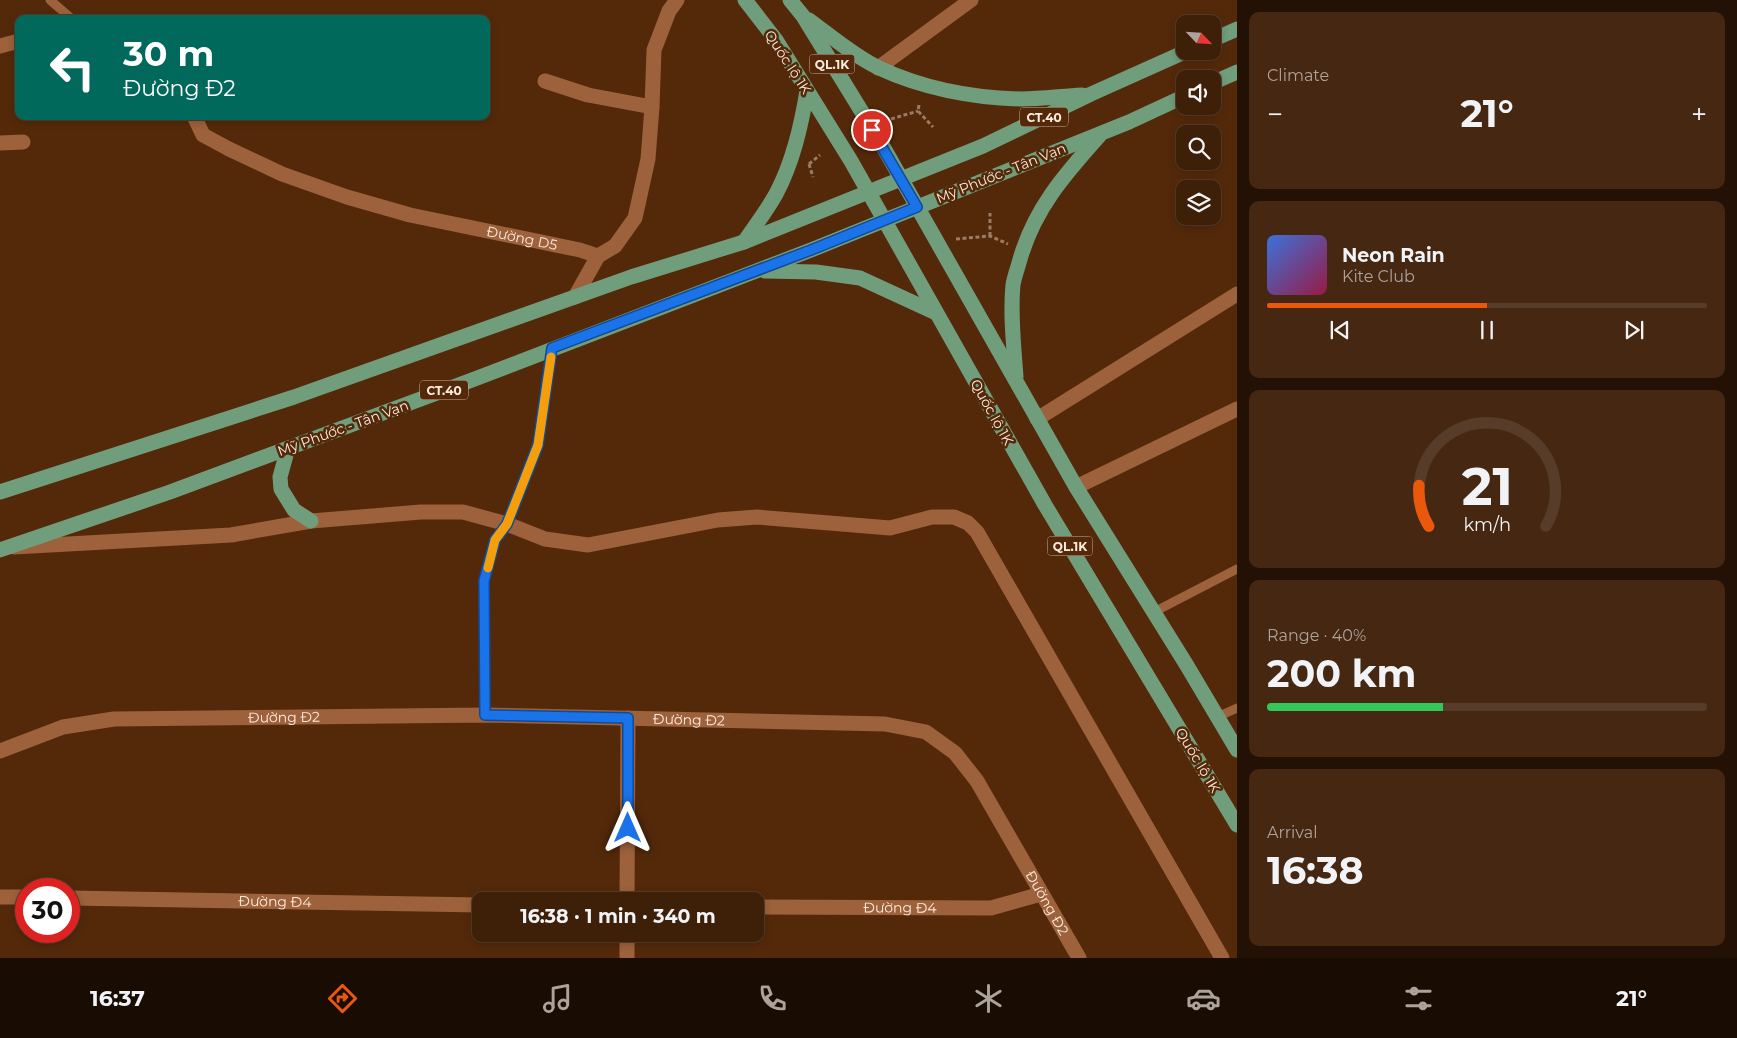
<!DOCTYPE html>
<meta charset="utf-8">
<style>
:root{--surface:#3e1f08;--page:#452712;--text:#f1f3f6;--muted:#ada29c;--line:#573d29;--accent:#ea580c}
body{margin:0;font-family:Montserrat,sans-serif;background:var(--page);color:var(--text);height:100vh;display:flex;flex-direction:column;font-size:19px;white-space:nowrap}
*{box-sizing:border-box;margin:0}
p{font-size:16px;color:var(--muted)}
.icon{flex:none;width:28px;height:28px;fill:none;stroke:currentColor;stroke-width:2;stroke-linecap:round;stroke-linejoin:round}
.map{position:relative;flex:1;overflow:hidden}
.details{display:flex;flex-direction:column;gap:12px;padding:12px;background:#221104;width:500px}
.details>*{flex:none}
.banner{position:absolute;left:15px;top:15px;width:475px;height:105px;border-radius:10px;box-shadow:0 2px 8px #0003,0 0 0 1px var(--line);background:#00695c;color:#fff;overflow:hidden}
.needle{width:32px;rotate:115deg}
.tools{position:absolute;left:1176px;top:15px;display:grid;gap:10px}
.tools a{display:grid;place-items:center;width:45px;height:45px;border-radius:10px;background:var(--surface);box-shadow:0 2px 8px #0003,0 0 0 1px var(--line);font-size:25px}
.speed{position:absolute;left:15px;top:878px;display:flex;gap:10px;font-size:25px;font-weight:700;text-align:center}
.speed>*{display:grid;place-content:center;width:65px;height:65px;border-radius:50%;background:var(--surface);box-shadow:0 2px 8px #0003,0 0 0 1px var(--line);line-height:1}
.speed .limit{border:8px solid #d22;background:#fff;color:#111}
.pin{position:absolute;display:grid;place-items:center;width:42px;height:42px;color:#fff;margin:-21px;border:2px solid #fff;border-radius:50%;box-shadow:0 1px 5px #0007}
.me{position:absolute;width:55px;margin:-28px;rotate:0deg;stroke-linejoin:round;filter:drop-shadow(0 0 4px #0008)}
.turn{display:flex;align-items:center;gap:18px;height:105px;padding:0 25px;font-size:22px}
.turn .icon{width:65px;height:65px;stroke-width:2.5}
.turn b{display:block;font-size:35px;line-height:42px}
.big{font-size:38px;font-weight:700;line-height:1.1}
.details .card{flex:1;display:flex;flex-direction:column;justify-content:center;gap:8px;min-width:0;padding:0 18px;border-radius:10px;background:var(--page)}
.details .dial{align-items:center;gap:0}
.dial svg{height:130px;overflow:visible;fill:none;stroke:var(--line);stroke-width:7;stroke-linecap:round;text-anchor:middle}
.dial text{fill:var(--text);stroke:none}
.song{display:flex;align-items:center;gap:15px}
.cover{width:60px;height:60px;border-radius:8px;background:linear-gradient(135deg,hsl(220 70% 55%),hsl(340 70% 35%))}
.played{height:5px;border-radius:2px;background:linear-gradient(90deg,var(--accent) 50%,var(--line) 50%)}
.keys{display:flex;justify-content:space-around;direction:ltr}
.heat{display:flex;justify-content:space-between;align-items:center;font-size:28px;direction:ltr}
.charge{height:8px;border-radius:4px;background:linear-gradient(90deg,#34c759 40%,var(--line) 0)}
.trip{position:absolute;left:472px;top:892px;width:292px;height:50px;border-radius:10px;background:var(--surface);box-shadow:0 2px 8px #0003,0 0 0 1px var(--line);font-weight:700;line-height:50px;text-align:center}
.tabs{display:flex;height:80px;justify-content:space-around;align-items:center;background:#190c03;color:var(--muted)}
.tabs .icon{width:35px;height:35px}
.tabs .active{color:var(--accent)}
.tabs b{font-size:22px;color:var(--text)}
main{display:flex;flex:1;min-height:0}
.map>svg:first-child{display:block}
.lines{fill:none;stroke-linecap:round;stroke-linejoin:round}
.path{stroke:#9c7b64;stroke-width:3;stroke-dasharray:4 2.5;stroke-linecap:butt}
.lane{stroke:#9d613b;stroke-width:9}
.street{stroke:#9d613b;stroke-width:15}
.primary{stroke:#709e7c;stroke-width:15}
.route-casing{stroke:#114b97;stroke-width:12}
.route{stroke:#1a73e8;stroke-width:9}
.slow{stroke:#f59e0b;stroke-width:9}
.labels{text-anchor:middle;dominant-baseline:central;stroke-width:5;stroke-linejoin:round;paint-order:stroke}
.shield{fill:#53290a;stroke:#cbaf9e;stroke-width:1}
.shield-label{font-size:12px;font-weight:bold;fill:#fee9dd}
.street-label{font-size:14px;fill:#fee9dd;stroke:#53290a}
</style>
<main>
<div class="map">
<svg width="1237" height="958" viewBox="0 0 1237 958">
<rect width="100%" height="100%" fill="#53290a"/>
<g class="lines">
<g class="path">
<path d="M919 105 918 111 933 127"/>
<path d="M891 119 918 111"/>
<path d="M809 164 813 177"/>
<path d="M809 164 820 155"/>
<path d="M990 236V213"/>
<path d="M956 239 990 236 1008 244"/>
</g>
<g class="lane">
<path d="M50 0 72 19"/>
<path d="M1154 612 1237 569"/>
<path d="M485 715 484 581 495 540 507 524 538 445 552 348"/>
<path d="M1217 717 1237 708"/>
</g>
<g class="street">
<path d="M0 46 19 41"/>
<path d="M878 68 971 0"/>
<path d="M545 81 588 95 652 107"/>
<path id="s1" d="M194 116 203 135 229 149 282 174 347 197 410 215 580 250 598 256 615 246 635 218 648 159 652 107 654 50 669 11 677 0"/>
<path d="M0 143 23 142"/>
<path d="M575 297 598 256"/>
<path d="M1037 419 1237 294"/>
<path d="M1076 487 1237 409"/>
<path d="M14 547 231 535 311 521 421 512H463L507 524 545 539 588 545 718 520 757 517 890 528 932 517H954L968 523 977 532 1222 958"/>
<path id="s2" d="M0 751 63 727 114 719 485 715 885 724 926 732 955 753 977 781 1079 958"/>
<path d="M0 897H26"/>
<path id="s3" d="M69 898 481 905"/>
<path d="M627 901 628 718"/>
<path id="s4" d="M756 907 991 908 1041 894"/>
<path d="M627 958V934"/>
</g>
<g class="primary">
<path d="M745 0 776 40 851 161 1045 505 1237 825"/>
<path d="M790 0 803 16 881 143 1076 487 1186 664 1237 750"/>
<path d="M809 20C831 36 854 56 879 68 922 88 973 98 1021 99 1041 99 1062 96 1082 95"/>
<path d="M1212 40 1237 29"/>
<path d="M1212 83 1237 72"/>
<path d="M744 242C755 226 767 210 776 194 793 162 801 126 807 91"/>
<path d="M765 271 816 272 860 278 936 313"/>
<path d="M1016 377C1014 347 1010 316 1013 285 1014 278 1017 270 1019 263 1033 210 1065 174 1100 135"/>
<path d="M288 448 280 477 281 489 294 510 311 521"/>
<path d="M0 492 294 397 631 277 744 242 983 146 1091 94 1187 51"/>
<path d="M0 550 170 492 472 380 811 250 1129 122 1185 96"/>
</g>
</g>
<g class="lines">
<g class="route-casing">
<path id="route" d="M628 828V718L485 715 484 581 495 540 507 524 538 445 552 348 811 250 917 207 872 130"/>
</g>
<use href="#route" class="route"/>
<path class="slow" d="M488 568 495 540 507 524 538 445 551 357"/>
</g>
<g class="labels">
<g class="shield">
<rect x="809.5" y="54.5" width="45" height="19" rx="4"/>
<rect x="1020" y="107.5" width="48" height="19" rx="4"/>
<rect x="420" y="380.5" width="48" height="19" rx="4"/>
<rect x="1047.5" y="536.5" width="45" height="19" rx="4"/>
</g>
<g class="shield-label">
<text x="832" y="64">QL.1K</text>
<text x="1044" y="117">CT.40</text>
<text x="444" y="390">CT.40</text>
<text x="1070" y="546">QL.1K</text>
</g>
<g class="street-label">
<text transform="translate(788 62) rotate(57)">Quốc lộ 1K</text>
<text transform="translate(1001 173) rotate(-22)">Mỹ Phước - Tân Vạn</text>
<text stroke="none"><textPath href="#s1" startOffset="358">Đường D5</textPath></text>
<text transform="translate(992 412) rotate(61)">Quốc lộ 1K</text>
<text transform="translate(343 428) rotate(-20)">Mỹ Phước - Tân Vạn</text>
<text stroke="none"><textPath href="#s2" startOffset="289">Đường Đ2</textPath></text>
<text stroke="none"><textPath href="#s2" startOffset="694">Đường Đ2</textPath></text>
<text transform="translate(1198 760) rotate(59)">Quốc lộ 1K</text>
<text stroke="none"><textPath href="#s3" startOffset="206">Đường Đ4</textPath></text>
<text stroke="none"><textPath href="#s2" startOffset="1144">Đường Đ2</textPath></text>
<text stroke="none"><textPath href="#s4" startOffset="144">Đường Đ4</textPath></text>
</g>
</g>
</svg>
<div class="tools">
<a><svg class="needle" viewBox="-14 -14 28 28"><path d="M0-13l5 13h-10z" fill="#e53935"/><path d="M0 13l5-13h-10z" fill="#ada29c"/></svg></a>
<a><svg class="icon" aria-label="sound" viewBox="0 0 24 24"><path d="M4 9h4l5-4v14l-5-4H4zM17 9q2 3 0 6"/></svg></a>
<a><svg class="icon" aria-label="search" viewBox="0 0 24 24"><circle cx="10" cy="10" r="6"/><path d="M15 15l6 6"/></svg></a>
<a><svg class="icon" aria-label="layers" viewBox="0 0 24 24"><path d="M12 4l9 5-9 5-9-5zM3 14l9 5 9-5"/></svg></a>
</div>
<div class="speed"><div class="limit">30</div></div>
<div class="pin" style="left:872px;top:130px;background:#d93025"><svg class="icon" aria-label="arrive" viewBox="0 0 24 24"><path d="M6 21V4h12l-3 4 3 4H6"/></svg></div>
<svg class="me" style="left:628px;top:828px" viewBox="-20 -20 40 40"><path d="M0-17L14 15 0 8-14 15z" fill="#1a73e8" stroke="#fff" stroke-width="4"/></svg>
<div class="trip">16:38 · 1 min · 340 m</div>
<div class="banner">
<div class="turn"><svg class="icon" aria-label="left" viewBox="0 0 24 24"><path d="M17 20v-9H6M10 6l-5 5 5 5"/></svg><div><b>30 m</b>Đường Đ2</div></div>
</div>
</div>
<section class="details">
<div class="card"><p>Climate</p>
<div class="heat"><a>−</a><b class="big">21°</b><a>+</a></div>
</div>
<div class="card">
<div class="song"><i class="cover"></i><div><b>Neon Rain</b><p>Kite Club</p></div></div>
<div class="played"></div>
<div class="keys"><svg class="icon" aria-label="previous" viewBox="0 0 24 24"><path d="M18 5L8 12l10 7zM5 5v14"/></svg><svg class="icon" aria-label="pause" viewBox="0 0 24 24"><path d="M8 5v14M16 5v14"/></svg><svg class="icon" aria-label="next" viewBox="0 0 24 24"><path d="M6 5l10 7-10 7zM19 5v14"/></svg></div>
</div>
<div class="card dial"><svg viewBox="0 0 100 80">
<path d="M14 69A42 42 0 1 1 86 69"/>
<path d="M14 69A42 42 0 0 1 8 44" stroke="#ea580c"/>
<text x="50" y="56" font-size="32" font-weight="700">21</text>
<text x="50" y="72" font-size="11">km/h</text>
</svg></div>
<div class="card"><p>Range · 40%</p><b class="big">200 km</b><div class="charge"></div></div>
<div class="card"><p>Arrival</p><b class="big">16:38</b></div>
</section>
</main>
<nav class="tabs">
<b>16:37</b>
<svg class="icon active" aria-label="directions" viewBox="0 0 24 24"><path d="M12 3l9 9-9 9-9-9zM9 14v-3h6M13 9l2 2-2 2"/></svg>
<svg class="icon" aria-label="music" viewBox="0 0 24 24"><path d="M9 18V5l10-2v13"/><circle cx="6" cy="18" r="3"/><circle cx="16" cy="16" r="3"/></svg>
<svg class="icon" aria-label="phone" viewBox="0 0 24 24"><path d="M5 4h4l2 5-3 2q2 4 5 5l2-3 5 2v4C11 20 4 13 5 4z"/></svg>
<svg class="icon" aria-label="climate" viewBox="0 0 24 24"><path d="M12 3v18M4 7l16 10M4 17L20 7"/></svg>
<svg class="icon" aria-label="car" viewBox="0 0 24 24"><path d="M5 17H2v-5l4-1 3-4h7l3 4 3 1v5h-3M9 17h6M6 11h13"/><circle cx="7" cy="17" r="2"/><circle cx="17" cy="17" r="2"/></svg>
<svg class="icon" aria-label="filters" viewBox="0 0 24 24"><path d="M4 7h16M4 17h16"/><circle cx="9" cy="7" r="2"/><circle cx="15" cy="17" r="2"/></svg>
<b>21°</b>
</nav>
